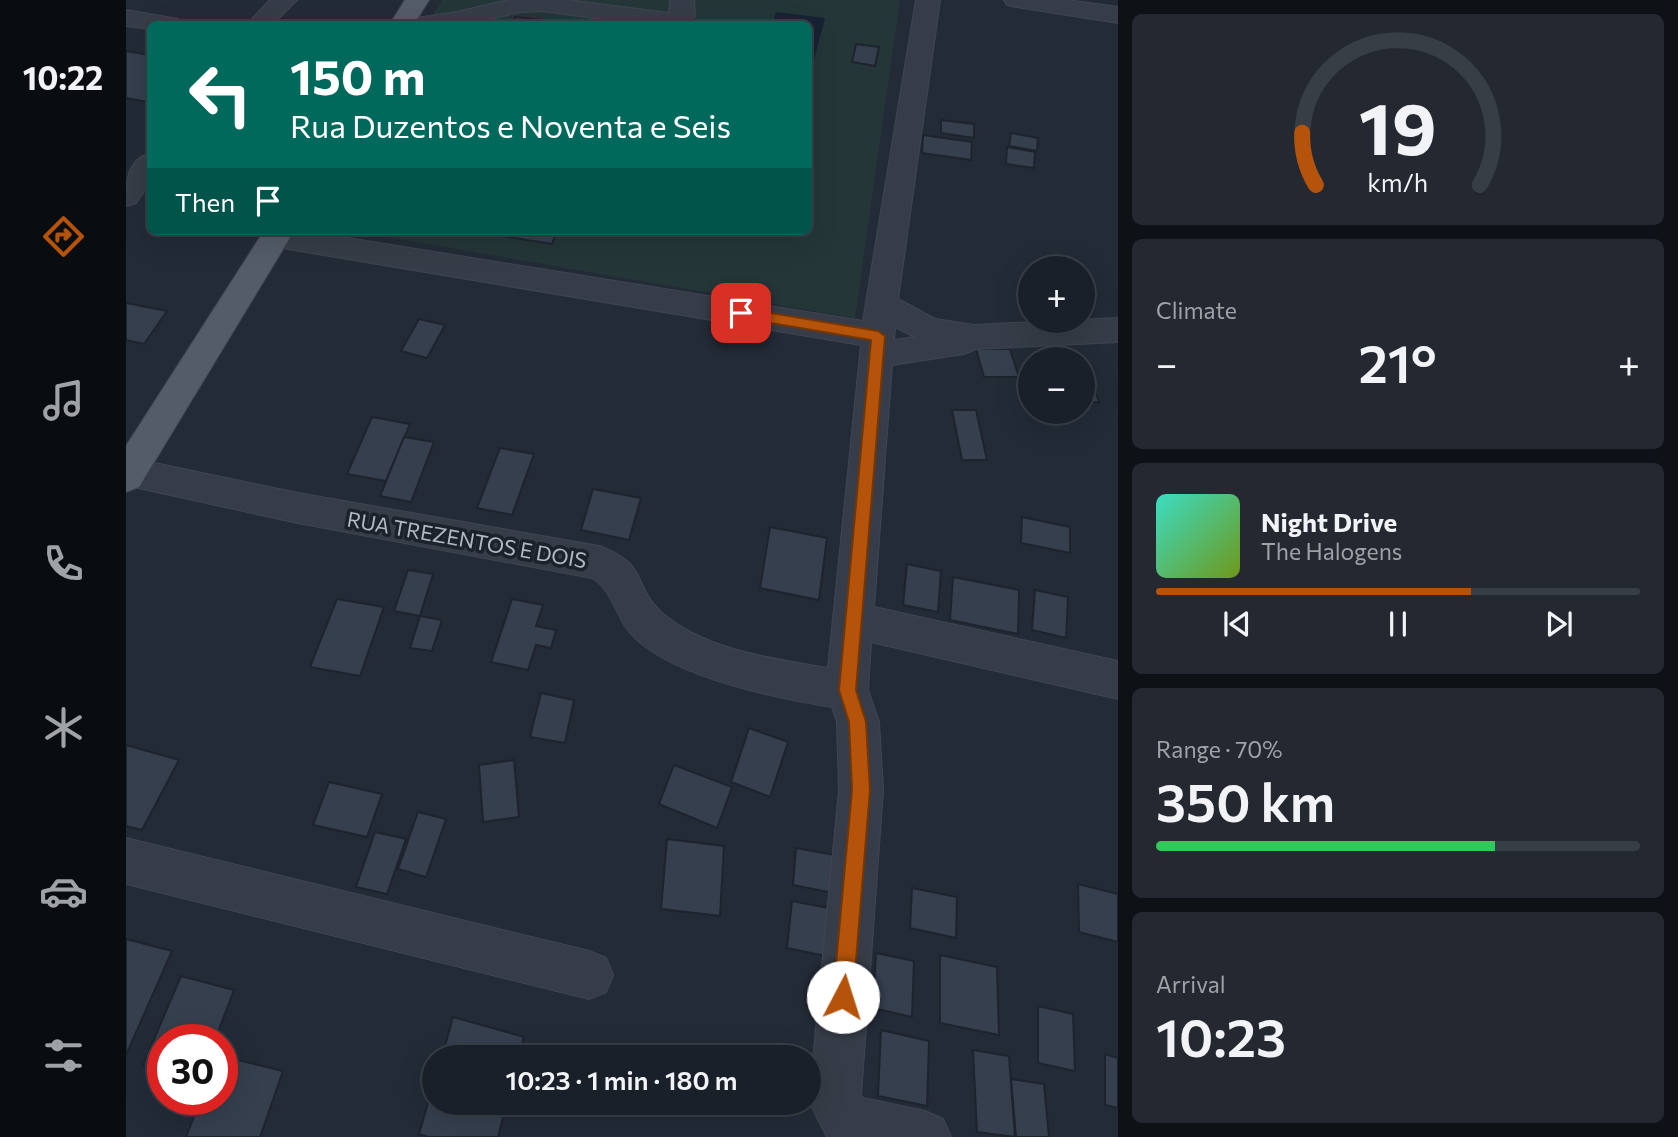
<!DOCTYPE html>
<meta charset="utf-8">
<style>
:root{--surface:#1a2029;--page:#232831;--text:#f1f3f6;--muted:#9fa3a8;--line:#383e46;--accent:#b45309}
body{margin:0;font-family:Commissioner,sans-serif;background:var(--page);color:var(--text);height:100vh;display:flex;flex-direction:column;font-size:26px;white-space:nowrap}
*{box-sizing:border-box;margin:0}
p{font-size:23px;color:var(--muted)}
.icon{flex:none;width:38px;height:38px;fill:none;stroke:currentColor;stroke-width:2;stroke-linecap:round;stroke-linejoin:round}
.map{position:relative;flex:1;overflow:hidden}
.side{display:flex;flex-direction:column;gap:14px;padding:14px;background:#0e1217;width:560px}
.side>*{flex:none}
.top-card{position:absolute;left:21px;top:21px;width:665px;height:214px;border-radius:10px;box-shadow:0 7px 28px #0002,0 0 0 2px var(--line);background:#00695c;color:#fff;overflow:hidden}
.fabs{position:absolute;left:892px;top:256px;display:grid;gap:14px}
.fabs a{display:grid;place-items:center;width:77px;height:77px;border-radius:50%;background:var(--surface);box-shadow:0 7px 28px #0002,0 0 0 2px var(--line);font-size:35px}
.speed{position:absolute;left:21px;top:1024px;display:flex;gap:14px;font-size:35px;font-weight:700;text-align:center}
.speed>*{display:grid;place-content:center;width:91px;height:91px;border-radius:50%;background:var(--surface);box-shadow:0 7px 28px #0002,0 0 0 2px var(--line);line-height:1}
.speed .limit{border:10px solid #d22;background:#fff;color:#111}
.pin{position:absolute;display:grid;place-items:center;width:60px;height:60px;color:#fff;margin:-30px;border-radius:14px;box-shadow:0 4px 10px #0006}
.me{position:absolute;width:77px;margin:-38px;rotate:5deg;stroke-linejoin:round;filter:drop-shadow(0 0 5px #0008)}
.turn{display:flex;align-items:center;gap:24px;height:147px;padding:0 28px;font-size:32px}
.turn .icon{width:91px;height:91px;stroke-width:2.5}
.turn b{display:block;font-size:49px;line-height:60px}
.then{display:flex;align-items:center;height:66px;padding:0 28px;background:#0003;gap:14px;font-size:26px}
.big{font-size:52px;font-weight:600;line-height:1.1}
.side .tile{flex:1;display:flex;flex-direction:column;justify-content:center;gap:10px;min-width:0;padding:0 24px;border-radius:10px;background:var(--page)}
.side .dial{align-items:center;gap:0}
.dial svg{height:182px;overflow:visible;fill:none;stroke:var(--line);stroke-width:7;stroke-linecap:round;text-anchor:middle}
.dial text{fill:var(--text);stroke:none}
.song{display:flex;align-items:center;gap:21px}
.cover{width:84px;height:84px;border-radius:10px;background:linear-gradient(135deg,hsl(170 70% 55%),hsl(80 70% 35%))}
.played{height:7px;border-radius:4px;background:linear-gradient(90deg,var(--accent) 65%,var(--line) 65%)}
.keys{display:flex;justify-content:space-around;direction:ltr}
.heat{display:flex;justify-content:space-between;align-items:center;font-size:38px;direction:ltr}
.charge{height:10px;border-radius:5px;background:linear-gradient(90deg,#34c759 70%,var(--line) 0)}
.trip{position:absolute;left:296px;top:1045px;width:399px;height:70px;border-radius:35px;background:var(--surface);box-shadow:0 7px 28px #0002,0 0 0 2px var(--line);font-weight:600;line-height:70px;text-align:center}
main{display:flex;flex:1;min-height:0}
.tabs{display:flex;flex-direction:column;width:126px;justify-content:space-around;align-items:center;background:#0a0d10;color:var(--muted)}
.tabs .icon{width:49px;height:49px}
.tabs .selected{color:var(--accent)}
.tabs b{font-size:32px;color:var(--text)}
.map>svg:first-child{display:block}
.green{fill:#253638}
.water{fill:#172234}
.building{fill:#353f4e;stroke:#1e242e;stroke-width:2}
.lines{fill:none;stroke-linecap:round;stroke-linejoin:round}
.minor-casing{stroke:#404651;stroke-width:2}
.major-casing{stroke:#404651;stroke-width:2}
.minor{fill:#363d48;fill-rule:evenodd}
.major{fill:#545c68;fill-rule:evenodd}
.route{fill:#b45309;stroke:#753606;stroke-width:2}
.labels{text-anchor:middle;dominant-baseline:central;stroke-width:7;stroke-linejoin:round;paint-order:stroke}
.street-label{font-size:21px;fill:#b1b8c4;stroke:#1c222c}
</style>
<main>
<nav class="tabs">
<b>10:22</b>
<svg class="icon selected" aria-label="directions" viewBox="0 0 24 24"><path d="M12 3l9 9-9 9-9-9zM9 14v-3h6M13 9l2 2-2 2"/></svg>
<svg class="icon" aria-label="music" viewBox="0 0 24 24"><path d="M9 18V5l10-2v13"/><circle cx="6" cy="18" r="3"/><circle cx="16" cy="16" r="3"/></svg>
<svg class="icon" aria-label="phone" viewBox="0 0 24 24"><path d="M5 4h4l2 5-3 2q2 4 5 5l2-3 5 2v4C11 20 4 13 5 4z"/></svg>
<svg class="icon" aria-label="climate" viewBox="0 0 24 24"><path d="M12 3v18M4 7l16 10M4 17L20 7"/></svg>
<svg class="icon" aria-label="car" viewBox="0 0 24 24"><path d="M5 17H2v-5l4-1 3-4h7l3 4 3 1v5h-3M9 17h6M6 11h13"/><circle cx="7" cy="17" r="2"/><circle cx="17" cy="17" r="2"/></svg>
<svg class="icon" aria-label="filters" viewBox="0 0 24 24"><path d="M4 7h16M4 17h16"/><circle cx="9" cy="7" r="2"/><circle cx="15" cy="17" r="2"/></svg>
</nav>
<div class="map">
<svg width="992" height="1137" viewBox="0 0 992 1137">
<rect width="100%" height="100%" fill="#232b37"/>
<path class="green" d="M316 0H774L729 318 226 231H682V24H301Z"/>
<path class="water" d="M650 12 699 18 688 60 683 59 682 24H646Z"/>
<g class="building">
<path d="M389 17 427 21 425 24H386Z"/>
<path d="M730 44 753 47 749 66 726 62Z"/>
<path d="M0 51 24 55V99L22 102 0 98Z"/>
<path d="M815 120 848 124V138L815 133Z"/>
<path d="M885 133 912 138 911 151 883 146Z"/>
<path d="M797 135 846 142 845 160 796 153Z"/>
<path d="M881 147 909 152 908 168 880 164Z"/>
<path d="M345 231H431L426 244Z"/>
<path d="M0 303 41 311 18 344 0 340Z"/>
<path d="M293 319 319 325 301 358 275 351Z"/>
<path d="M850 349H884L893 377H858Z"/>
<path d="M957 367H960L973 402 957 403Z"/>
<path d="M826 410H850L861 460H836Z"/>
<path d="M246 417 284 424 260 481 221 474Z"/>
<path d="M278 437 308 442 285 502 254 496Z"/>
<path d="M374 448 408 454 386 515 351 508Z"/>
<path d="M467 489 515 498 503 540 455 530Z"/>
<path d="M896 517 944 527V553L895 543Z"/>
<path d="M644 527 701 538 693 600 634 588Z"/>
<path d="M781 564 815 571 812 612 777 605Z"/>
<path d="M282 570 307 574 294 616 268 611Z"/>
<path d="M827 577 893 590 892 634 824 620Z"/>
<path d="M909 590 942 597 940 638 906 630Z"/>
<path d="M211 599 258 607 234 676 184 667Z"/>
<path d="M386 599 417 605 410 626 430 630 425 648 410 645 402 670 365 662Z"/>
<path d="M294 616 316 620 306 651 284 648Z"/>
<path d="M415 693 448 700 439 743 404 737Z"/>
<path d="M623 728 662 742 644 797 605 782Z"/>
<path d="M0 745 53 760 16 830 0 826Z"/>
<path d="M388 760 393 817 357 822 353 765Z"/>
<path d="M548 765 606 787 591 828 533 804Z"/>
<path d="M203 782 256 794 241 837 187 825Z"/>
<path d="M292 812 320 819 300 877 272 869Z"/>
<path d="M249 832 280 839 261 894 230 887Z"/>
<path d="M541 839 598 846 594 916 535 909Z"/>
<path d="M670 848 709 855 707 893 667 885Z"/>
<path d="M952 884 992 894V942L953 932Z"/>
<path d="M786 888 831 897 830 938 784 928Z"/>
<path d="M666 901 708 909 704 957 661 948Z"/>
<path d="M0 939 46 951 0 1055Z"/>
<path d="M750 953 788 961 786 1017 747 1008Z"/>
<path d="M814 955 871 967 873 1035 814 1023Z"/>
<path d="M55 976 108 990 89 1040H37V1070L17 1065Z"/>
<path d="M912 1006 947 1014 949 1071 912 1063Z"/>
<path d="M327 1017 398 1037 393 1057H316Z"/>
<path d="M755 1030 803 1041 801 1106 752 1096Z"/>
<path d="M847 1050 883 1056 889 1137 851 1132Z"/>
<path d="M979 1054 992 1058V1108L979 1105Z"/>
<path d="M96 1056 157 1071 134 1137H60L75 1099H96Z"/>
<path d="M885 1079 918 1084 923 1137H890Z"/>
<path d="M308 1082V1102H381L372 1137H302L293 1134Z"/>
</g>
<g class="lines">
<g class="minor-casing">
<g id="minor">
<path d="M144 0H171L147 24H121Z"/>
<path d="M383 0H442L543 13 544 0H568L569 16 561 24H513L416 11 394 12 343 24H278L282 19 326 13Z"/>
<path d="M790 0H814L772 299 809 319 848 325 992 318V342L850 349 838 354 766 365 748 607 992 661V699L745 642 742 690 753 722 757 790 735 1096 737 1098 799 1111 817 1119 825 1137H701L683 1101 713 790 711 722 706 707C649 698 552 678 509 638 490 621 489 592 466 578L172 523 3 486 0 485V457L172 493 473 546C524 565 505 583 534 611 577 650 647 659 702 668L735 345 150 247 139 244 135 237 138 231H178L737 321ZM769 327 789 337 768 340Z"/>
<path d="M878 0H941L992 7V23L890 7 881 5Z"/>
<path d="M0 10 52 19 56 24H24V29L0 26Z"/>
<path d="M24 153V183L10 203 0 206C0 184 0 160 24 153Z"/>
<path d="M0 838 463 951 480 958 487 975 480 992 463 999 0 884Z"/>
</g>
</g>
<g class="major-casing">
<g id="major">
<path d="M279 0H303L288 24H264Z"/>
<path d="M138 231H168L13 487 0 492V446Z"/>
</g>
</g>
<use href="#minor" class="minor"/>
<use href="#major" class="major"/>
</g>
<path class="route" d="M615 308 752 331 759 336 730 690 740 722 744 790 727 997 724 1004 717 1007 710 1004 707 997 726 790 723 722 713 690 745 340 610 317V310Z"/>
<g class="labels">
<g class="street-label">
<text transform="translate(341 539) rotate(10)">RUA TREZENTOS E DOIS</text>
</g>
</g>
</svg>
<div class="fabs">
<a>+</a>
<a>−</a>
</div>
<div class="speed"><div class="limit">30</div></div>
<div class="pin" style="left:615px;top:313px;background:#d93025"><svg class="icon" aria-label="arrive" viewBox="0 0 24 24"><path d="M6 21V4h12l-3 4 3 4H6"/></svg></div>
<svg class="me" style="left:717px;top:997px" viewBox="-20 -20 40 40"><circle r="19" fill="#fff"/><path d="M0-13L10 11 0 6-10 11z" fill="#b45309"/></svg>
<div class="trip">10:23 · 1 min · 180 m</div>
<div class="top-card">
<div class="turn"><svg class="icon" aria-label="left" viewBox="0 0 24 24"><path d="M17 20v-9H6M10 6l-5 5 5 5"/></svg><div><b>150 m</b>Rua Duzentos e Noventa e Seis</div></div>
<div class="then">Then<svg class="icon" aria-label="arrive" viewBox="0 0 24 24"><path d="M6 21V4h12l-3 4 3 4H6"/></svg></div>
</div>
</div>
<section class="side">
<div class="tile dial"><svg viewBox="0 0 100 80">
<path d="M14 69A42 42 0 1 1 86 69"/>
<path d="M14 69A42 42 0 0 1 8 46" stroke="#b45309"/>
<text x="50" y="56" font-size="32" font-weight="700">19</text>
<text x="50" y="72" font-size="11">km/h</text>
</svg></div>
<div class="tile"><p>Climate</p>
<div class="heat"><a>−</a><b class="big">21°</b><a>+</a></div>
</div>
<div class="tile">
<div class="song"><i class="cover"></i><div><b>Night Drive</b><p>The Halogens</p></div></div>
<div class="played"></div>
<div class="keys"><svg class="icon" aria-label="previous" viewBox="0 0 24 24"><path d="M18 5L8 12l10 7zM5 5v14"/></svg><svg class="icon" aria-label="pause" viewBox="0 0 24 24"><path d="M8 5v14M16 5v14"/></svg><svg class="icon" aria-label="next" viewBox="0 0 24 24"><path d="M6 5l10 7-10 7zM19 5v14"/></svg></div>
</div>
<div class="tile"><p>Range · 70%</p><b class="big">350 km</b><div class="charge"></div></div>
<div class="tile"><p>Arrival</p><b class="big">10:23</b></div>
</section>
</main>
